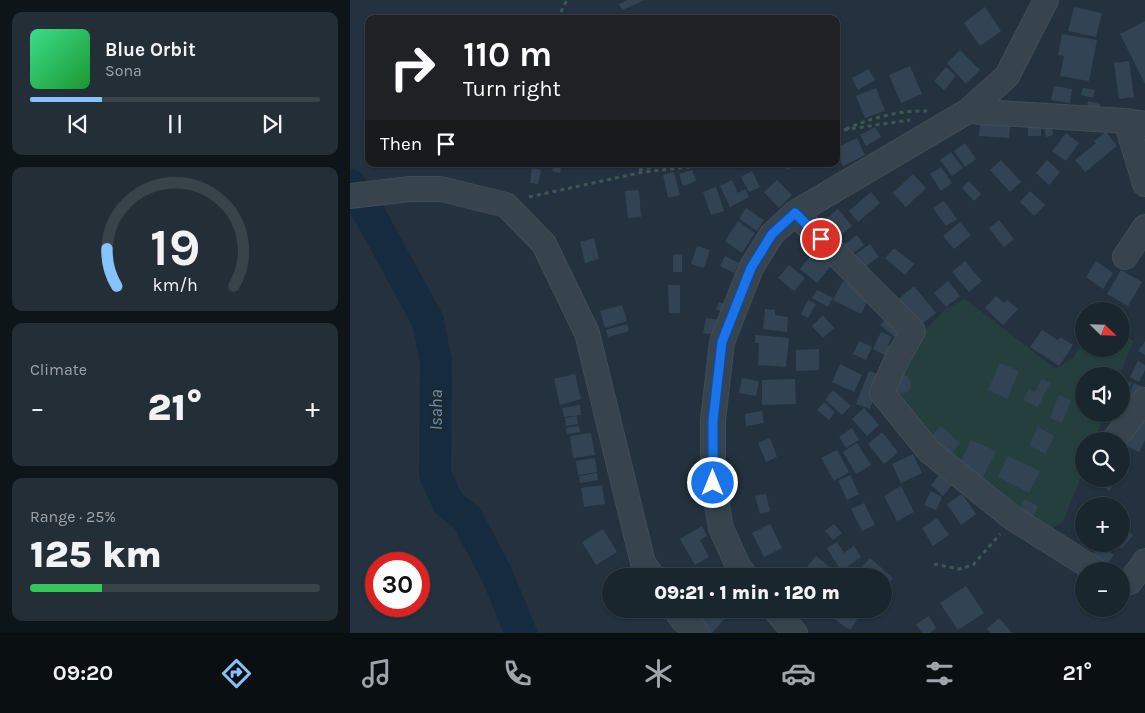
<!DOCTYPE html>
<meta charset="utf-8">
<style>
:root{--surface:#1a262e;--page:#232e36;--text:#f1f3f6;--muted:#9fa5aa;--line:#38434a;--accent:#86c3fc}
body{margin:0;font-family:Karla,sans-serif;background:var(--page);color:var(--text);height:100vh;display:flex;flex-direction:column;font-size:19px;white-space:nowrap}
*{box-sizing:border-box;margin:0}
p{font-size:16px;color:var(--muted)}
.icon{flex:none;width:28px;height:28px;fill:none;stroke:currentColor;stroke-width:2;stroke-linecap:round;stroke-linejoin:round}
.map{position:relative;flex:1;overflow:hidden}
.panel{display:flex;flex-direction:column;gap:12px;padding:12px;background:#0e1519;width:350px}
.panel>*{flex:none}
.hud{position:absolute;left:15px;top:15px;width:475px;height:152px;border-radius:10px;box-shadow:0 1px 4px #0004,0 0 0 1px var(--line);background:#202124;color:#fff;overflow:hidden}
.needle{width:32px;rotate:113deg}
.buttons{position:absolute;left:725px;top:302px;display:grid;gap:10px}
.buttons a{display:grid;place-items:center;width:55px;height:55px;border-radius:50%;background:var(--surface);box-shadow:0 1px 4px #0004,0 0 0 1px var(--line);font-size:25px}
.speed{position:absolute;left:15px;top:552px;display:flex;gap:10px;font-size:25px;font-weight:700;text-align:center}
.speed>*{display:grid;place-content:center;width:65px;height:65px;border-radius:50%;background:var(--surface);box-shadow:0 1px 4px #0004,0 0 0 1px var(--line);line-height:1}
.speed .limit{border:8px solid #d22;background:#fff;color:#111}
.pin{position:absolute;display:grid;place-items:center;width:42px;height:42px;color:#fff;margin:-21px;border:2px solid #fff;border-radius:50%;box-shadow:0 1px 5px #0007}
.me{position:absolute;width:55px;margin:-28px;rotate:0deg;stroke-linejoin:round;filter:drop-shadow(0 0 4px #0008)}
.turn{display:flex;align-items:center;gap:18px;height:105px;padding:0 15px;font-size:22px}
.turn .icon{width:65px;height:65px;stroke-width:2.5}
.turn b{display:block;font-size:35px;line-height:42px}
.then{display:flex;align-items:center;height:48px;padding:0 15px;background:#0003;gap:10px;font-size:19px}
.big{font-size:38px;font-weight:800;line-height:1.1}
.panel .card{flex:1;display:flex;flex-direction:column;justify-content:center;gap:8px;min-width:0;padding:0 18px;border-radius:10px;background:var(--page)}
.panel .dial{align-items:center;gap:0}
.dial svg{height:130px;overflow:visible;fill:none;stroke:var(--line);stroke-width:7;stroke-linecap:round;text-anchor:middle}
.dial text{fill:var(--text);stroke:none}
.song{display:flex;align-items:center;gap:15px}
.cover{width:60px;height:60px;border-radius:8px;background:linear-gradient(135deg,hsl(150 70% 55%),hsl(130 70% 35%))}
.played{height:5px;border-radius:2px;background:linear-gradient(90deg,var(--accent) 25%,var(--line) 25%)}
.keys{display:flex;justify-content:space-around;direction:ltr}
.heat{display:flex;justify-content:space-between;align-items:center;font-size:28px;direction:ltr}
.charge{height:8px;border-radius:4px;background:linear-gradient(90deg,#34c759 25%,var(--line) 0)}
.trip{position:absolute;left:252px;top:568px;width:290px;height:50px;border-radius:25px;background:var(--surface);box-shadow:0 1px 4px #0004,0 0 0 1px var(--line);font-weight:800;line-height:50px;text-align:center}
.menu{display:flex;height:80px;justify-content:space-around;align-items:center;background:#0a0f12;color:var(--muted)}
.menu .icon{width:35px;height:35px}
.menu .active{color:var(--accent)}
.menu b{font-size:22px;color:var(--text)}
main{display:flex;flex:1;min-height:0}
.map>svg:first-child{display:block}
.green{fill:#253f3f}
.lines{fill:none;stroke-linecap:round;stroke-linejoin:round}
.river{stroke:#162b3d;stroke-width:32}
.building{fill:#324453}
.minor-casing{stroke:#404d57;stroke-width:26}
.path{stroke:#3e5756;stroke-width:3;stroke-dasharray:4 4;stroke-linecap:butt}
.minor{stroke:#37444e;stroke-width:24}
.route-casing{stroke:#114b97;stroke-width:12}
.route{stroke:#1a73e8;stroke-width:9}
.labels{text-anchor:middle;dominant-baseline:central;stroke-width:5;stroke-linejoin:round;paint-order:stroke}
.water-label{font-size:18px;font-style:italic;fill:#6b8eaa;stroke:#1c2933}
</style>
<main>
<section class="panel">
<div class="card">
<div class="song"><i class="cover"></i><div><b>Blue Orbit</b><p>Sona</p></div></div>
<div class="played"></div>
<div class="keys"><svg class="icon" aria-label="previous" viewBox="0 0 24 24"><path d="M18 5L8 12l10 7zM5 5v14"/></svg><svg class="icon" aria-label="pause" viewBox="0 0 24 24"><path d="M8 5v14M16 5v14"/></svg><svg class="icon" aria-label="next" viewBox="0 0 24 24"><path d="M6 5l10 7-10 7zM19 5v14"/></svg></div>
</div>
<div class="card dial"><svg viewBox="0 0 100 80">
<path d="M14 69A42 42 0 1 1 86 69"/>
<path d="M14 69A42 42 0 0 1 8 46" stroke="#86c3fc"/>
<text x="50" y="56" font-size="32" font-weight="700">19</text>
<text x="50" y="72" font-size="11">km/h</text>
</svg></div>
<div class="card"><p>Climate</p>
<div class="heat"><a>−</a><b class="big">21°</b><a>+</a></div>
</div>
<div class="card"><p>Range · 25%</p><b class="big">125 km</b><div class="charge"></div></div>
</section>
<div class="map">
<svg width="795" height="633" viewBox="0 0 795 633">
<rect width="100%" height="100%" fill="#23323e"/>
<path class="green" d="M615 299 706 369 724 357 734 339V349H771V334L783 341 769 376H734V414H755L744 441H734V469L713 522 697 531 583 447 542 394 550 357 595 309Z"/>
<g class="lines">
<path class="river" d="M0 185 20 215 78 321 86 362 85 474 98 503 117 518 147 575 171 633"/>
</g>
<g class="building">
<path d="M278 0H295L272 10 269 4Z"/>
<path d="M635 7 651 31 630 46 614 23Z"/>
<path d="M724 7 752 13 746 37 718 31Z"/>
<path d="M795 21V84L770 34Z"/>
<path d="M712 34 747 40 739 81 710 76 714 56 708 55Z"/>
<path d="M610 50 630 70 616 84 597 63Z"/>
<path d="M779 61 784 97 769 99 764 63Z"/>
<path d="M560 66 572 94 551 103 539 75Z"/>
<path d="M596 67 606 76 594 90 584 81Z"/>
<path d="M519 69 525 80 508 90 502 78Z"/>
<path d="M704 86 722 89 720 103 701 100Z"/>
<path d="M526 88 535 111 515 118 506 96Z"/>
<path d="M733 88 745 90 743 98 731 95Z"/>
<path d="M738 101 750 104 748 111 737 108Z"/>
<path d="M701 121 703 135 696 137 693 122Z"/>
<rect x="678" y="122" width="13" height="14"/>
<path d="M630 123 660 125 659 138 629 136Z"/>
<path d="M525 127 531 137 516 146 510 135Z"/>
<path d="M756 132 767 146 735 172 725 160 746 143 744 141Z"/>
<path d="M716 133 729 143 716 161 702 151Z"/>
<path d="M507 138 515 155 493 166 486 152V148Z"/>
<path d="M615 143 626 159 615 167 604 151Z"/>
<path d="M601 152 613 168 602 176 590 160Z"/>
<path d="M651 160 671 182 660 192 640 170Z"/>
<path d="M697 160 710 172 699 185 686 173Z"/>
<path d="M204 164H212L210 173 202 171Z"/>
<path d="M434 164H449L437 170Z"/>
<path d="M591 167 602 183 591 191 580 174Z"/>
<path d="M182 168 191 170 188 184 180 183Z"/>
<path d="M342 170 346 181 333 186 329 174Z"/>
<path d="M402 171 410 187 399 192 391 177Z"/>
<path d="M324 172 330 195 318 198 313 175Z"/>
<path d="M563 174 576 188 556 207 543 193Z"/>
<path d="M382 180 388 193 395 189 399 197 380 207 370 186Z"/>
<path d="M427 180 442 195 429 208 414 192Z"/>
<path d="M619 181 631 194 624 201 612 188Z"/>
<path d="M366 187 374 211 361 215 353 192Z"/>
<path d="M289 190 291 217 278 218 275 191Z"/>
<path d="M680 191 695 205 684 216 670 202Z"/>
<path d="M521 192 530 203 508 222 499 211Z"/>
<path d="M594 201 607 219 596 226 583 208Z"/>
<path d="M396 208 414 220 407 231 389 219Z"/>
<path d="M488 209 502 226 481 243 467 226Z"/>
<path d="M649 220 664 239 654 247 639 228Z"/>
<path d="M388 221 405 233 392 253 375 241Z"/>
<path d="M610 222 621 235 604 249 593 236Z"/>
<path d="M507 235 514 245 496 258 489 248Z"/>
<path d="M244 238 249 259 235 263 230 242Z"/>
<path d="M520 244 529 257 509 271 500 258Z"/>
<path d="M347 246 360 250 354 268 341 264Z"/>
<path d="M544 248 564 264 555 275 535 258Z"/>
<path d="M466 249 483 263 467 283 450 269Z"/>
<path d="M332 254V272H323V255Z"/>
<path d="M375 256 389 263 384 273 370 266Z"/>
<path d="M615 261 632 281 619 292 602 272Z"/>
<path d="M746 261 763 273 753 289 736 277Z"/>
<path d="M439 265 455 278 444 291 428 278Z"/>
<path d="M771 270 792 282 778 306 757 294Z"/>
<path d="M493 281 520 295 511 314 483 300Z"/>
<path d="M598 281 610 296 596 307 584 293Z"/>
<path d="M318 285H330V313H319Z"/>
<path d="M564 286 586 313 564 330 543 304Z"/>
<path d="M467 290 483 298 478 307 462 298Z"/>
<path d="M646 296 654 303 657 300 668 309 653 325 635 308Z"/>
<path d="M458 300 466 304 458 318 451 314Z"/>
<path d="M369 302 377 305 374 312 366 309Z"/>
<path d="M272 305 277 321 255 328 250 311Z"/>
<path d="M415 309 425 310V315L438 317 437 332 413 329Z"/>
<path d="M473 315 484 328 473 338 462 326Z"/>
<path d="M537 317 553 330 546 338 530 325Z"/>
<path d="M356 318 369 320 367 335 353 333Z"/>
<path d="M277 324 279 331 258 337 256 330Z"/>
<path d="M692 330 708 340 710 337 723 345 709 366 680 347Z"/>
<path d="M531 332 542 337 538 345 548 350 543 359 523 349Z"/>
<path d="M405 335 439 338 436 367 408 365 409 343H405Z"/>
<path d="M509 341 522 347 516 360 503 354Z"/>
<path d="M795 341V355L788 351Z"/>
<path d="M469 349V370L446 371V350Z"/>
<path d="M788 361 795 365V370L789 382 780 377Z"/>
<path d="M650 363 669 371 657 399 638 390Z"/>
<path d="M490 364 512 375 504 392 482 382Z"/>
<path d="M519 371 532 376 520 409 506 404Z"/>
<path d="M550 373 559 377 561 387 559 391 550 395 541 391Z"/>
<path d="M225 374 231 399 210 405 204 379Z"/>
<path d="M392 378 409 381 406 396 389 393Z"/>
<path d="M445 379 446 404 412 405V380Z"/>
<path d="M692 379 700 383 688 407 673 400 679 389 685 392Z"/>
<path d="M771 379 782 383 779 389 771 386Z"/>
<path d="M784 383 795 388V392L788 406 776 400Z"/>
<path d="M483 390 501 406 492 415 475 400Z"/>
<path d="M709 395 721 400 712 423 700 418Z"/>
<path d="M474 402 485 412 479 420 467 410Z"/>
<path d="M795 404V440L789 452 774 445Z"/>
<path d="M230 405 231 415 214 417 212 408Z"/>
<path d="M514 408 529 425 517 436 502 419Z"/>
<path d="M412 411 414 423 396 426 395 414Z"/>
<path d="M757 414H769L766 422 756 417Z"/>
<path d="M227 416 228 424 216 426 215 418Z"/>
<path d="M229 426 230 432 217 434 216 428Z"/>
<path d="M591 426 610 443 599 457 579 439Z"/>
<path d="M688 427 704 436 695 454 679 445Z"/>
<path d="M502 428 509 440 496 448 489 437Z"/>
<path d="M532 432 548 452 534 464 518 444Z"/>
<path d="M241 433 245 455 223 458 220 436Z"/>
<path d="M420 438 427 457 416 462 408 443Z"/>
<path d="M621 440 646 451 633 477 609 465Z"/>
<path d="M507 443 521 465 506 474 493 452Z"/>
<path d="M487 450 499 472 484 481 471 458Z"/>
<path d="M563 454 572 473 551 483 542 464Z"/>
<path d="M658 456 690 471 679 493 648 477Z"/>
<path d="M245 458 247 472 228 475 226 461Z"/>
<path d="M771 462 778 467 771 475Z"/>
<path d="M594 469 606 480 593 496 581 485Z"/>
<path d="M247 473 248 480 230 483 229 476Z"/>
<path d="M500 475 509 494 497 500 488 481Z"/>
<path d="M744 479H768L759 491Z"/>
<path d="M252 485 255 504 234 507 231 488Z"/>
<path d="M551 486 564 512 547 521 534 496Z"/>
<path d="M581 491 592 497 586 510 574 505Z"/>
<path d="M416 494 420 511 410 514 405 496Z"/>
<path d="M612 494 626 514 611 525 597 504Z"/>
<path d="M675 499 688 506 682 519 668 512Z"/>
<path d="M514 503 525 525 512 531 501 509Z"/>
<path d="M587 518 599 535 583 546 572 528Z"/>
<path d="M420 524 432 548 414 557 402 533Z"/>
<path d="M484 524 492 533 483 540 475 531Z"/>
<path d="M771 525 783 535 772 549 766 544H771Z"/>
<path d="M352 526 357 536 350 540 359 557 345 565 330 539Z"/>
<path d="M253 529 267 552 246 565 232 542Z"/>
<path d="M487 542 494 553 504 546 511 557 491 571 477 548Z"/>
<path d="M749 545 764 555 755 566 741 556Z"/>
<path d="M466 556 488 574 486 576H464L465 574 457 567Z"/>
<path d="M520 558 543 578 534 588V576H519L510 569Z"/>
<path d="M734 583V598L726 589Z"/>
<path d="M616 586 634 613 608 630 590 603Z"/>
<path d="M359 609H369L377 616 362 633H360L347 622Z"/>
<path d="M476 609H514L500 630 474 612Z"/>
<path d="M579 616 586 628 580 633H572L566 624Z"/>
<path d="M649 618 662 633H641L637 629Z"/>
</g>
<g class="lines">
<g class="minor-casing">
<g id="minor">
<path d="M618 111 776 121 795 124"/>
<path d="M776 121 795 184"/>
<path d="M0 196 60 189H91L156 205 194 244 237 333 293 563 302 576"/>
<path d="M445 213 563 331 546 361 532 393 579 451 664 519 747 571"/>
<path d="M775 257 795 227"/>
<path d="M763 441 795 400"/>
<path d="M396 576 389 568 371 528 363 483V420L372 342 401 268 422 234 445 213 618 111 657 76 696 0"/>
<path d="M771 585 780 582 795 561"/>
<path d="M325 609 332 619 347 633"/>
<path d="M424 609 445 633"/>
</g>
</g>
<g class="path">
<path d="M211 12 217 0"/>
<path d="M496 129C521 118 550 110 577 111"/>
<path d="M486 131 560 120"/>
<path d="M289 170 315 164"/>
<path d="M179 197 293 172 348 166 357 164"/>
<path d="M584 564 609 569 623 565 650 534"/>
</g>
<use href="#minor" class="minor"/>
</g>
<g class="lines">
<g class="route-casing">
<path id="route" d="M363 483V420L372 342 401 268 422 234 445 213 471 239"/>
</g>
<use href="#route" class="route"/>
</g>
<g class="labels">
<g class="water-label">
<text transform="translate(86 410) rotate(-90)">Isaha</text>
</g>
</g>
</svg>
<div class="buttons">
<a><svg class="needle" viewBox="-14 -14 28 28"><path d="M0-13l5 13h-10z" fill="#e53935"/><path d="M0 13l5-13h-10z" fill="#9fa5aa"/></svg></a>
<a><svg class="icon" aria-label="sound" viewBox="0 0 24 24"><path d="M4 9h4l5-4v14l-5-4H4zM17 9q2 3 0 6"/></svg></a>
<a><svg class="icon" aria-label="search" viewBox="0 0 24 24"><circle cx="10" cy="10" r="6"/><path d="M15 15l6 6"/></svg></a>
<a>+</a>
<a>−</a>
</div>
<div class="speed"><div class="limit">30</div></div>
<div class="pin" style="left:471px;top:239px;background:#d93025"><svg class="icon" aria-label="arrive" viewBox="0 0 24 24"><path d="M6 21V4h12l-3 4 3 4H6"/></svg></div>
<svg class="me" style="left:363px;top:483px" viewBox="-20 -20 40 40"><circle r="17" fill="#1a73e8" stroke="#fff" stroke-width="3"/><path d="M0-11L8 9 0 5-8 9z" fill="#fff"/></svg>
<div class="trip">09:21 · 1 min · 120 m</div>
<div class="hud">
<div class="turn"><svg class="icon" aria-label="right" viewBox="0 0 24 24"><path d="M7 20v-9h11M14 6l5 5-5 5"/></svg><div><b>110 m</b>Turn right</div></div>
<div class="then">Then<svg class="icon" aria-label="arrive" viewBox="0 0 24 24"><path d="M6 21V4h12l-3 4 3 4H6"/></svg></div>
</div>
</div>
</main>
<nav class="menu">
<b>09:20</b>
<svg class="icon active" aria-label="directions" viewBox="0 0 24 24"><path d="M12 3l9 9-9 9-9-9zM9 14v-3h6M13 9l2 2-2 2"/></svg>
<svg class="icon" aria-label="music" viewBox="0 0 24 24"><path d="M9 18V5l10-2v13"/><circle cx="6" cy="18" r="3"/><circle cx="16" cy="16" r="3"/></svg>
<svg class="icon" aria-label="phone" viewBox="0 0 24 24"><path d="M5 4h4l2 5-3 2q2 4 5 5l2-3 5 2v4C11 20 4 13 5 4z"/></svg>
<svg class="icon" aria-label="climate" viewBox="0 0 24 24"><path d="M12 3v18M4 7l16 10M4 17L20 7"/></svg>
<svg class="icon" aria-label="car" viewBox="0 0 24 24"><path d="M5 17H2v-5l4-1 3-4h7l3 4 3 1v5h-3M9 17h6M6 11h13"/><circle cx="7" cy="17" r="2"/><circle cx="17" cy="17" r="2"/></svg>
<svg class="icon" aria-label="filters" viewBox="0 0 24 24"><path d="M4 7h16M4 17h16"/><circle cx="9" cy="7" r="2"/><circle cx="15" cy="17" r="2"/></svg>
<b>21°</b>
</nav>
